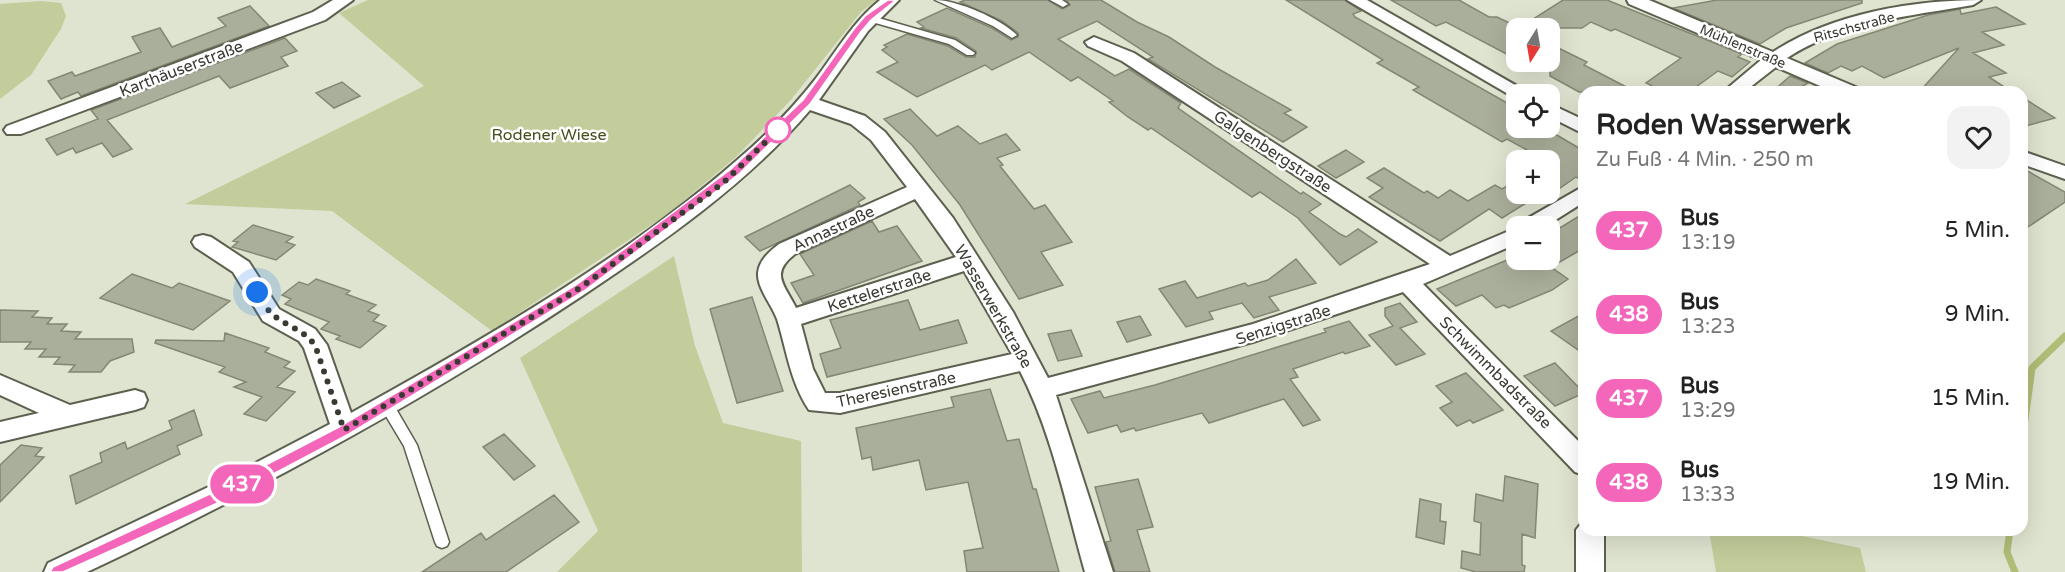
<!DOCTYPE html>
<html lang="de">
<head>
<meta charset="utf-8">
<style>
  :root { --surface:#fff; --page:#f2f2f2; --text:#222; --muted:#767676 }
  body { margin:0; font-family:"Varela Round",sans-serif; background:var(--page); color:var(--text); height:100vh; display:flex; flex-direction:column; font-size:22px; white-space:nowrap }
  * { box-sizing:border-box; margin:0 }
  p { font-size:20px; color:var(--muted) }
  .icon { flex:none; width:33px; height:33px; fill:none; stroke:currentColor; stroke-width:2; stroke-linecap:round; stroke-linejoin:round }
  .map { position:relative; flex:1; overflow:hidden }
  .sheet { position:absolute; left:1578px; top:86px; width:450px; height:450px; display:flex; flex-direction:column; background:var(--surface); border-radius:18px; box-shadow:0 6px 24px #0002 }
  .sheet>* { flex:none }
  .badge { padding:0 12px; border-radius:20px; font-size:21px; line-height:39px }
  .needle { width:39px; rotate:191deg }
  .controls { position:absolute; left:1506px; top:18px; display:grid; gap:12px }
  .controls a { display:grid; place-items:center; width:54px; height:54px; border-radius:12px; background:var(--surface); box-shadow:0 6px 24px #0002; font-size:30px }
  .you { position:absolute; width:30px; height:30px; margin:-15px; border:4px solid #fff; border-radius:50%; background:#1a73e8; box-shadow:0 0 0 9px #1a73e833 }
  .map>.badge { position:absolute; translate:-50% -50%; box-shadow:0 0 0 3px #fff }
  .round { display:grid; place-items:center; flex:none; width:63px; height:63px; border-radius:18px; background:var(--page) }
  .head { display:flex; align-items:center; justify-content:space-between; height:102px; padding:0 18px }
  h1 { font-size:28px; font-weight:700; line-height:45px }
  ul { padding:0; list-style:none }
  li { display:flex; align-items:center; gap:18px; height:84px; padding:0 18px }
  li div { flex:1 }
  li b { display:block; font-size:22px }
  li em { font-style:normal }
  li .badge { min-width:66px; font-weight:700; text-align:center }
  .map>svg:first-child { display:block }
</style>
</head>
<body>
<div class="map">
<svg width="2065" height="572" viewBox="0 0 2065 572">
  <rect width="100%" height="100%" fill="#dfe4d0"/>
  <path fill="#c2cd9b" d="M368,0H876L861,12L790,101L736,157L669,213L492,331L332,211L185,204L424,86L339,13Z
    M41,1L61,3L66,16L61,29L31,75L0,99V4Z
    M674,256L695,346L723,423L801,441L802,572H557L598,531L520,358Z
    M1709,530H1773L1860,548L1866,572H1716Z"/>
  <g fill="none" stroke-linecap="round" stroke-linejoin="round">
    <path stroke="#afbd77" stroke-width="7" d="M2022,442L2032,368L2065,336
      M2010,530L2007,552L2015,572"/>
  </g>
  <path fill="#aaaf9b" stroke="#838774" stroke-width="1.5" d="M965,0H1048L1062,9L1070,5L1066,0H1101L1137,22L1169,37L1215,67L1291,110L1284,113L1307,127L1283,142L1148,59L1153,57L1097,21L1058,39L1115,76L1129,69L1181,103L1178,108L1301,194L1303,192L1321,204L1309,212L1340,234L1346,237L1358,229L1377,242L1340,265L1298,218L1260,192L1252,197L1151,128L1148,130L1128,117L1109,102L1113,101L1078,77L1071,81L1029,52L992,70L985,65L917,97L877,72L898,62L882,50L887,47L884,45L907,34L948,46L966,57H975L976,51L956,38L921,28L924,27L917,22L947,8L992,28L1011,40L1018,37V33L1002,21L960,2Z
    M1286,0H1345L1361,11L1353,14L1355,17L1516,108V128H1545L1584,151V181L1576,177L1550,195V160H1545L1507,139L1502,142L1413,90L1419,87L1377,63L1383,60Z
    M1391,0H1459L1489,17H1497L1516,26V59L1446,22L1436,26Z
    M1563,0H1607L1742,54L1738,57L1750,62L1732,77L1718,71L1689,92H1664L1646,83L1681,58L1615,29L1611,31L1591,22L1582,28H1519Z
    M1717,0H1862V3L1786,28L1760,44L1673,8Z
    M250,6L269,26L81,96L78,92L61,99L48,81L72,72L75,76L141,52L132,37L160,28L172,47L226,26L218,18Z
    M1996,7L2025,24L1982,32L2004,45L1973,53L2006,73L1989,77L2012,92H1919L1959,48L1884,78L1862,66L1852,71L1841,66L1828,73L1805,63L1837,44L1928,15L1960,9L1961,14Z
    M285,38L297,51L281,57L288,66L230,88L219,76L107,120L132,149L113,157L102,143L76,153L73,148L57,155L46,139L98,119L91,110Z
    M1550,44L1587,62L1584,65L1636,92H1579L1550,76Z
    M1790,76L1808,83L1792,92H1772Z
    M342,82L360,96L334,108L316,93Z
    M2022,97L2055,118L2022,127Z
    M910,109L937,136L958,126L980,144L1006,134L1020,150L997,158L1003,165L1000,166L1034,209L1045,205L1072,242L1041,252L1063,285L1019,299L960,205L912,145L884,119Z
    M1346,150L1364,162L1336,178L1318,166Z
    M1384,168L1424,193L1427,191L1438,198L1450,190L1468,201L1495,185L1502,189L1507,186L1531,200L1502,218L1489,209L1440,241L1369,197L1383,188L1367,178Z
    M2022,168L2065,192V202L2022,231Z
    M850,185L865,198L858,202L860,205L760,251L745,237Z
    M1584,213V248L1551,267L1568,279L1552,290L1509,308L1504,305L1496,308L1482,295L1456,306L1437,289L1507,260H1541L1550,266V234Z
    M872,221L879,232L897,226L922,261L803,303L791,283L814,275L800,254Z
    M253,225L293,237L286,242L295,245L276,260L232,247L238,242L233,241Z
    M1296,259L1316,283L1269,297L1279,310L1254,318L1242,303L1209,312L1213,319L1186,327L1159,289L1185,281L1197,298L1245,283L1248,286L1268,280Z
    M132,274L172,288L179,283L230,301L193,330L100,298Z
    M316,279L350,291L346,294L376,305L368,311L379,315L373,321L386,326L360,348L336,339L340,336L321,329L329,322L285,304L291,299L282,295L299,282L308,285Z
    M752,297L783,391L737,403L710,309Z
    M908,300L920,330L958,320L967,343L827,377L820,354L841,348L830,320Z
    M1400,303L1417,322L1400,328L1425,354L1396,365L1369,335L1393,326L1385,316V308Z
    M0,310L38,311L32,317L52,318L47,324H67L61,331L81,332L75,339H132L134,352L110,361L101,372H69L75,365L54,364L60,357H39L46,349H25L31,342H0Z
    M1584,313V354L1551,331Z
    M1140,316L1151,335L1127,342L1117,322Z
    M1349,321L1370,346L1345,354L1343,352L1293,369L1298,377L1290,379L1320,420L1303,426L1284,399L1209,423L1202,413L1136,431L1134,428L1121,432L1117,425L1088,433L1071,399L1100,391L1104,398L1155,385L1326,332L1324,329Z
    M1071,330L1082,356L1058,361L1048,334Z
    M225,333L269,348L265,352L290,362L284,367L295,371L277,387L295,392L266,421L244,414L262,397L234,387L246,382L219,372L225,367L155,343L156,340L224,341Z
    M1555,363L1584,393L1555,406L1524,376Z
    M1466,373L1503,410L1473,423L1470,420L1457,426L1440,408L1452,402L1436,386Z
    M990,389L1007,441L1019,439L1033,489H1036L1059,572H967L964,551L983,548L968,482L926,490L919,460L873,470L871,457L862,459L856,428L954,407L951,397Z
    M194,410L202,435L177,446L180,454L76,504L70,476L102,462L100,453L125,442L127,449L172,429L169,421Z
    M504,434L535,466L514,480L483,447Z
    M21,445L42,448L35,456L44,457L0,502V465Z
    M1505,476L1538,484L1535,538L1522,534V565L1525,566L1524,572H1476L1461,568L1462,551L1480,555L1481,523L1474,521L1476,494L1503,501Z
    M1138,479L1153,527L1137,530L1150,572H1115L1106,542L1111,541L1095,487Z
    M554,495L579,522L506,572H422L481,533L486,540Z
    M1420,499L1441,504L1440,521L1446,522L1444,544L1416,537Z"/>
  <g fill="none" stroke-linecap="round" stroke-linejoin="round">
    <defs>
      <path id="service" d="M935,0C957,0 1001,19 1017,35L1012,38L993,26Z
        M1050,0H1062L1068,4L1063,7Z
        M868,15L955,40L975,53L973,55H967L949,44L865,20L863,18Z
        M387,401L392,402L417,445L449,542L447,546L442,548L437,546L435,542L404,446L380,406L382,402Z"/>
      <path id="minor" d="M333,0H353L325,20L21,134H7L4,130L7,126L313,12Z
        M880,0H899L868,31L819,100L865,116L885,132L953,218L1013,312L1048,378L1253,324L1430,264L1122,61L1088,46L1085,42L1094,37L1134,53L1450,256L1516,228V244L1423,284L1584,447V475L1575,472L1403,292L1253,342L1056,395L1113,572H1085C1066,505 1052,433 1020,371L840,413L809,410C790,381 787,351 777,319C772,305 757,288 758,273C759,260 770,251 779,244L907,187L871,140L851,124L810,110C747,184 663,242 582,296C436,393 283,477 125,554L87,572H44L48,563L219,482L330,424L304,348L299,341L263,321L233,272L195,247L192,242L195,237L203,235L211,237L249,262L279,309L315,329L327,345L351,413C490,336 633,254 752,147C776,125 798,102 817,77C837,50 854,21 880,0ZM915,199L956,257L796,308C785,285 769,274 795,254ZM964,271L1012,354L840,393H825L813,369L801,324Z
        M1347,0H1367L1531,94H1516L1515,98Z
        M1627,0H1649L1773,52C1831,14 1912,0 1981,0L1973,5C1910,16 1842,22 1787,58L1858,88L1860,92H1834L1776,67L1744,92H1723L1761,60L1629,4Z
        M1550,104L1584,120V134L1550,117Z
        M2022,151L2065,166V179L2022,164Z
        M1584,186V202L1546,226H1521L1523,221Z
        M0,375L70,405L135,390L144,393L147,400L144,407L135,410L0,442V422L39,413L0,395Z
        M1584,520V530H1604V572H1576V530Z"/>
    </defs>
    <use href="#service" stroke="#5c604f" stroke-width="3"/>
    <use href="#minor" stroke="#5c604f" stroke-width="4"/>
    <use href="#service" fill="#fff" fill-rule="evenodd"/>
    <use href="#minor" fill="#fff" fill-rule="evenodd"/>
  </g>
  <path fill="#f466ba" stroke="#fff" stroke-width="1.5" d="M888,0H896L871,20L860,33L810,104L739,174L584,291L349,434L222,501L63,572H50L53,567L212,493L339,427L576,285L731,169L803,100L854,29L865,16Z"/>
  <g fill="none" stroke-linecap="round" stroke-linejoin="round">
    <path stroke="#393b33" stroke-width="6" stroke-dasharray="0 10.8" d="M257,292C274,329 295,320 315,345L344,430L580,288L723,183L778,130"/>
  </g>
  <circle fill="#fff" stroke="#f466ba" stroke-width="3" cx="778" cy="130" r="12"/>
  <g text-anchor="middle" stroke-width="5" stroke-linejoin="round" paint-order="stroke">
    <g font-size="14" fill="#393b33" stroke="#fff">
      <text transform="translate(1854 27) rotate(-15)" y="5">Ritschstraße</text>
      <text transform="translate(1743 46) rotate(23)" y="5">Mühlenstraße</text>
    </g>
    <g font-size="16" fill="#393b33" stroke="#fff">
      <text transform="translate(181 68) rotate(-21)" y="6">Karthäuserstraße</text>
      <text transform="translate(1273 151) rotate(33)" y="6">Galgenbergstraße</text>
      <text transform="translate(833 228) rotate(-25)" y="6">Annastraße</text>
      <text transform="translate(879 290) rotate(-18)" y="6">Kettelerstraße</text>
      <text transform="translate(994 306) rotate(60)" y="6">Wasserwerkstraße</text>
      <text transform="translate(1283 324) rotate(-18)" y="6">Senzigstraße</text>
      <text transform="translate(1496 372) rotate(45)" y="6">Schwimmbadstraße</text>
      <text transform="translate(896 389) rotate(-12)" y="6">Theresienstraße</text>
    </g>
    <g font-size="16" fill="#454d1a" stroke="#fff">
      <text x="549" y="140">Rodener Wiese</text>
    </g>
  </g>
</svg>
<div class="controls">
<a><svg class="needle" viewBox="-14 -14 28 28"><path d="M0-13l5 13h-10z" fill="#e53935"/><path d="M0 13l5-13h-10z" fill="#767676"/></svg></a>
<a><svg class="icon" aria-label="locate" viewBox="0 0 24 24"><circle cx="12" cy="12" r="6"/><path d="M12 2v4M12 18v4M2 12h4M18 12h4"/></svg></a>
<a>+</a>
<a>−</a>
</div>
<div class="you" style="left:257px;top:292px"></div>
<b class="badge" style="left:242px;top:484px;background:#f466ba;color:#fff">437</b>
<section class="sheet">
<div class="head"><div><h1>Roden Wasserwerk</h1><p>Zu Fuß · 4 Min. · 250 m</p></div><a class="round"><svg class="icon" aria-label="heart" viewBox="0 0 24 24"><path d="M12 20l-8-8c-3-5 5-10 8-4 3-6 11-1 8 4z"/></svg></a></div>
<ul>
<li><span class="badge" style="background:#f466ba;color:#fff">437</span><div><b>Bus</b><p>13:19</p></div><em>5 Min.</em></li>
<li><span class="badge" style="background:#f466ba;color:#fff">438</span><div><b>Bus</b><p>13:23</p></div><em>9 Min.</em></li>
<li><span class="badge" style="background:#f466ba;color:#fff">437</span><div><b>Bus</b><p>13:29</p></div><em>15 Min.</em></li>
<li><span class="badge" style="background:#f466ba;color:#fff">438</span><div><b>Bus</b><p>13:33</p></div><em>19 Min.</em></li>
</ul>
</section>
</div>
</body>
</html>
